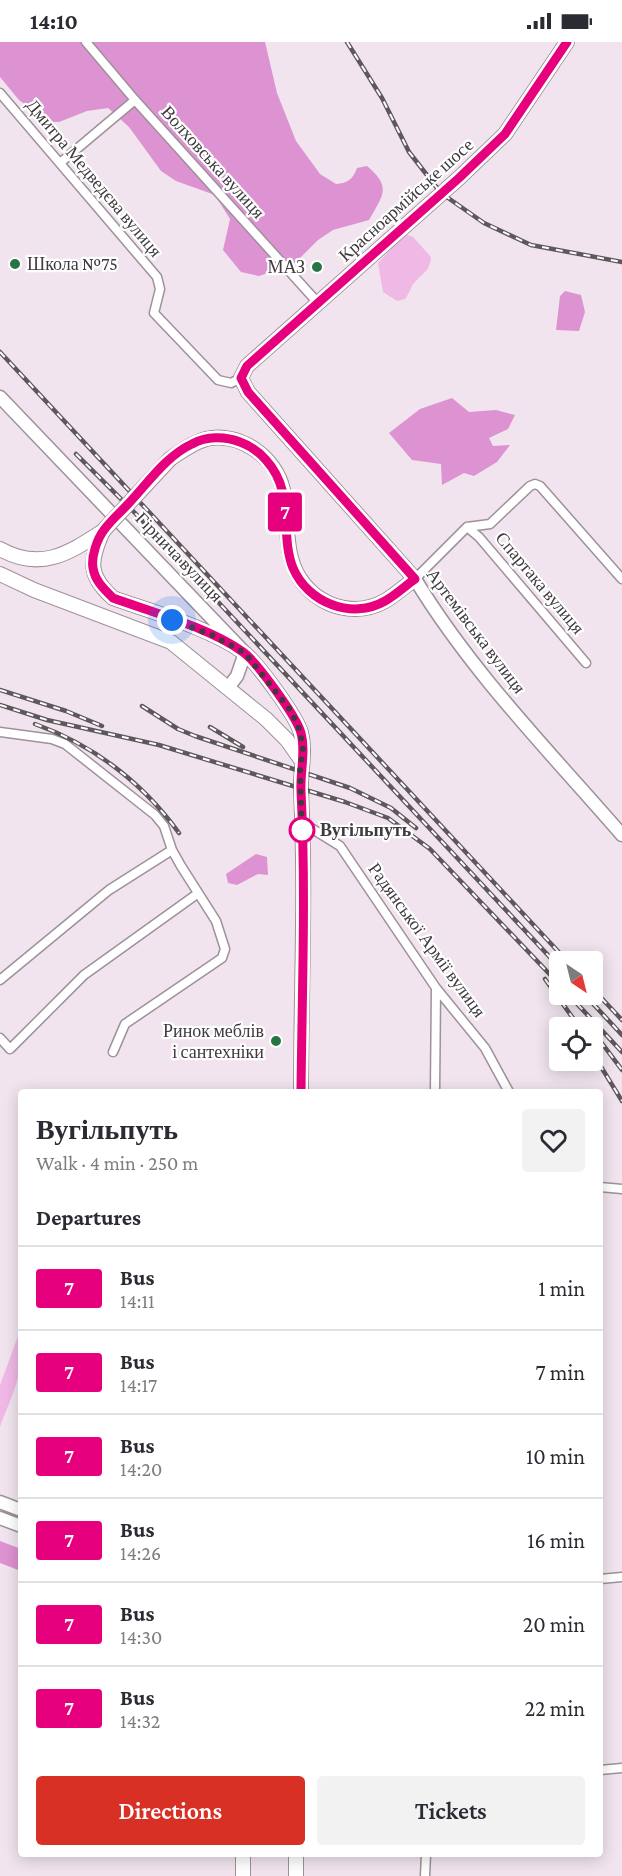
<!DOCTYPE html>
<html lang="en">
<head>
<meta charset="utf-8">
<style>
  :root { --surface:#fff; --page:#f2f2f3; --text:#2b2b33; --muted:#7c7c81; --line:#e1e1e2; --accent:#d93025 }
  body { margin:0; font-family:"Crimson Pro",serif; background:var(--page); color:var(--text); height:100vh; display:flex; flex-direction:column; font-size:22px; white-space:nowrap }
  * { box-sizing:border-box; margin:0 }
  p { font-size:20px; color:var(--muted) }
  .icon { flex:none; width:33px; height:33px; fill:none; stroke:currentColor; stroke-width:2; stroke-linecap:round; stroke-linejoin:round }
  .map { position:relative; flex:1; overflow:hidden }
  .details { position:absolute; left:18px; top:1047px; width:585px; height:768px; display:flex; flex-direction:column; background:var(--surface); border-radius:6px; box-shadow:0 3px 15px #0003 }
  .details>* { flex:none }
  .badge { padding:0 12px; border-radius:4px; font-size:21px; line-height:39px }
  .needle { width:39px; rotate:145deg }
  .controls { position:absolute; left:549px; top:909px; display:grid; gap:12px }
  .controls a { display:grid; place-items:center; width:54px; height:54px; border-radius:6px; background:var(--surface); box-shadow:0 3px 15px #0003; font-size:30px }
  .you { position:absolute; width:30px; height:30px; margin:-15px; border:4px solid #fff; border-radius:50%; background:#1a73e8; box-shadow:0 0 0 9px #1a73e833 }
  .map>.badge { position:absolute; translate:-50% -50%; box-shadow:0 0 0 3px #fff }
  h2 { padding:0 18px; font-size:22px; line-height:54px }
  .round { display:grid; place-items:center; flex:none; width:63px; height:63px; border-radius:6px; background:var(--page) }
  .overview { display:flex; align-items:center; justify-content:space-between; height:102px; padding:0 18px }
  h1 { font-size:28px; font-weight:600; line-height:45px }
  .primary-button { display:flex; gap:12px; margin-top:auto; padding:12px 18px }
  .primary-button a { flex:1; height:69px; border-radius:6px; background:var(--accent); color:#fff; font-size:24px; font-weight:600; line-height:69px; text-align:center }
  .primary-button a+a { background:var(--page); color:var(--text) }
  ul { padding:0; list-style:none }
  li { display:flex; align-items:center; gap:18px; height:84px; padding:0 18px; border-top:2px solid var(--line) }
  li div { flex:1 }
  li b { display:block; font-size:22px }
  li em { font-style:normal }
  li .badge { min-width:66px; font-weight:700; text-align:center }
  .status { display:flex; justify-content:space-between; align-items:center; height:42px; padding:0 30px; background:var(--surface); direction:ltr }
  .status svg { height:16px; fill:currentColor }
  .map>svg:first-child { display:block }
</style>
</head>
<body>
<div class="status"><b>14:10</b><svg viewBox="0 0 49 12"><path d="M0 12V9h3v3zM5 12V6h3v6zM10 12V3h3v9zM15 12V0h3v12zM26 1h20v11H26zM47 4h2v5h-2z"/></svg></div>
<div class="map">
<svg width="622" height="1834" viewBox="0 0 622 1834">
  <rect width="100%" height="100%" fill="#f1e4ee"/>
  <path fill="#f0b8e5" d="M405,192L413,195L431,215C430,231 420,232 412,244C410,248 408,253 405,257L397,259L383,250L378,221Z
    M21,1286V1297H18C30,1320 8,1362 0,1385V1343Z"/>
  <path fill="#dd92d1" d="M0,0H265L277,51L296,99L320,132L336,142C348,141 353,137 357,126L367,124C392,145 383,153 369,178L333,188L318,198L294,222L259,234L241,230L223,208L230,177L215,153L176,139L161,129L129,85L108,66L87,69L59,80H50L19,58L0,35Z
    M565,249L581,253L585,270L579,289L556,288L560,254Z
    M452,356L469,370L496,368L515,373L508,387L489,396L493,404L510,403L497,420L474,434L464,431L442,443L441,422L412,418L389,391L420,367Z
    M256,812L267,815L268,833L258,832L237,843L228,841L226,832Z
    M0,1499L21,1507V1529L0,1521Z"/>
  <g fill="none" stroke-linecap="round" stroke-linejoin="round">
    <defs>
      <path id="minor" d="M86,0L135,58L318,261
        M0,51L157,235L160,247L154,271L218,338L231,341L241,336
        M60,121L135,58
        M467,485L479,495L586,621
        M415,537L467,485L490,482L530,444L535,442L540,444L622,537
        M0,690L52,697L65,702L155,773L164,784L172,808L181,824L216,879L225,907L222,916L125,982L113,1010
        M303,781L340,804L436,946L485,1006L509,1050
        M0,938L109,848L172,808
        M0,996L10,1007L84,933L197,852
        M435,1050L436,946
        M600,1145L622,1147
        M600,1537L622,1535
        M600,1728L622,1726
        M425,1834L426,1812"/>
      <path id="secondary" d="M0,355L245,611L237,634L228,646
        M415,537C472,631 551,711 622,793
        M0,1460L21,1468
        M0,1476L21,1484"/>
      <path id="primary" d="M170,417C182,409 192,401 206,397C239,389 276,415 283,448C288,470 285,494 291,516C301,557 347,580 385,559C395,553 405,544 415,537L248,350L241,336L247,324L459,136L505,92L567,0
        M103,489C90,518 87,533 113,556C152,570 210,586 243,610C256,619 297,675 301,691C306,709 300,730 301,749C306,849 301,950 301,1050
        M0,507C41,530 69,511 103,489
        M0,532L34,548L171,600L266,677L287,698L301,718
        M243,1834V1812
        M296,1834V1812"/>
    </defs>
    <use href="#minor" stroke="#9d919a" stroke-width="11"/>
    <use href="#secondary" stroke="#9d919a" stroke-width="15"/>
    <use href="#primary" stroke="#9d919a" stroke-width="16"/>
    <use href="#minor" stroke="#fff" stroke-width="8"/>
    <use href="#secondary" stroke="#fff" stroke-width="12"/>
    <use href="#primary" stroke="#fff" stroke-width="14"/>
    <defs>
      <path id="rail" d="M347,0L382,56L409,110L441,151L484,181L531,203L622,220
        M0,310L568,920
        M76,412L135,471L560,926
        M0,648L66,669L102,684
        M0,663L47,678L159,703L345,760L388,776L430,807L560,943
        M142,664L178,687L195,694L350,746L391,766L416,786
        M35,682C93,703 142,740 179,791
        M210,685L243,705
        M545,937L580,986
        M592,946L622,978
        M568,952L622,1010
        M584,952L622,993
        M592,988L622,1028
        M592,1010L622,1059"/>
    </defs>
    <use href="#rail" stroke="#5e585d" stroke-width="4.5"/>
    <use href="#rail" stroke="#fff" stroke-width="2" stroke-dasharray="7" stroke-linecap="butt"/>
    <defs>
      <path id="primary-bridge" d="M103,489L170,417"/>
    </defs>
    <use href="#primary-bridge" stroke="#9d919a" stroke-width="16" stroke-linecap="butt"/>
    <use href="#primary-bridge" stroke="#fff" stroke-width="14"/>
  </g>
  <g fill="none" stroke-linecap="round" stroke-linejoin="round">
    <defs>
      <path id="line" d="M301,1050C302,950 306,849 301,749C300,730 306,709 301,691C297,675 256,619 243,610C210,586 152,570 113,556C104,547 95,539 93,526C91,515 97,497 104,488C111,478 121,470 129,461C148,441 166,414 192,402C206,394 225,394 240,400C251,404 259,410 266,418C296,451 279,491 293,526C308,561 352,578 385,559C396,553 405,544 415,537L248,350L241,336L247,324L459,136L505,92L567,0"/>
    </defs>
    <use href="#line" stroke="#fff" stroke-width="14"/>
    <use href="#line" stroke="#e6007e" stroke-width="9"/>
    <path stroke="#3f3a3e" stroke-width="6" stroke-dasharray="0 10.8" d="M172,578L212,593L245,611L291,669L300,689L303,706L300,729L302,790V788"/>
  </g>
  <g fill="#277545" stroke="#fff" stroke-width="2">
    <circle cx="15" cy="222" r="6"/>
    <circle cx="317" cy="225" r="6"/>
    <circle cx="276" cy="999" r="6"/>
  </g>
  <circle fill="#fff" stroke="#e6007e" stroke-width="3" cx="302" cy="788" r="12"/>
  <g text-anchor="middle" stroke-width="4.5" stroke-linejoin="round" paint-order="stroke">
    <g font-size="18" fill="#3f3a3e" stroke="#fff">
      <text transform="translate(213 120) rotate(48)" y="6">Волховська вулиця</text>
      <text transform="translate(94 136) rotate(50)" y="6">Дмитра Медведєва вулиця</text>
      <text transform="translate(406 158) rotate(-42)" y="6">Красноармійське шосе</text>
      <text transform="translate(179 515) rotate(46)" y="6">Гірнича вулиця</text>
      <text transform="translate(540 541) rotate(50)" y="6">Спартака вулиця</text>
      <text transform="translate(476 589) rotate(53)" y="6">Артемівська вулиця</text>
      <text transform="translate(427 898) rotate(54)" y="6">Радянської Армії вулиця</text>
    </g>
    <g font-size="18" fill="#3f3a3e" stroke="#fff" text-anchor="end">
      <text x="27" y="228" text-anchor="start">Школа №75</text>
      <text x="305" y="231">МАЗ</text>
      <text x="264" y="995">Ринок меблів<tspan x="264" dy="21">і сантехніки</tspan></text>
    </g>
    <g font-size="18" font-weight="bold" fill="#3f3a3e" stroke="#fff" text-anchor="start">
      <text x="320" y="794">Вугільпуть</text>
    </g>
  </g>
</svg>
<div class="controls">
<a><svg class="needle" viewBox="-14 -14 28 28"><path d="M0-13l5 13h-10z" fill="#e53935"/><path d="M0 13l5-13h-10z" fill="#7c7c81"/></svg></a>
<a><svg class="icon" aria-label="locate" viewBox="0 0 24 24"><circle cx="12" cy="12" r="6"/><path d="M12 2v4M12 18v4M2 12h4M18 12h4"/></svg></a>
</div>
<div class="you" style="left:172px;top:578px"></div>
<b class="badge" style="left:285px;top:470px;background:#e6007e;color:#fff">7</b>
<section class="details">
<div class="overview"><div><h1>Вугільпуть</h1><p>Walk · 4 min · 250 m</p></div><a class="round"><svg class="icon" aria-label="heart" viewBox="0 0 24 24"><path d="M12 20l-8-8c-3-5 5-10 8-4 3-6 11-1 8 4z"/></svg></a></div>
<h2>Departures</h2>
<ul>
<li><span class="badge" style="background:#e6007e;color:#fff">7</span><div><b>Bus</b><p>14:11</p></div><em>1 min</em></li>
<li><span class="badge" style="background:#e6007e;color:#fff">7</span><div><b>Bus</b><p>14:17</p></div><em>7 min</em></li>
<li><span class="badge" style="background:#e6007e;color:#fff">7</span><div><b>Bus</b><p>14:20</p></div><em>10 min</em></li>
<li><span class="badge" style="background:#e6007e;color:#fff">7</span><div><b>Bus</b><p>14:26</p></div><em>16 min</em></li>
<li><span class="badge" style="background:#e6007e;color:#fff">7</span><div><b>Bus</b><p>14:30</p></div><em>20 min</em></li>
<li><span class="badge" style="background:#e6007e;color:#fff">7</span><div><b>Bus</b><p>14:32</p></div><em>22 min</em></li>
</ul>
<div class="primary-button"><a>Directions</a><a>Tickets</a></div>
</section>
</div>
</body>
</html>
